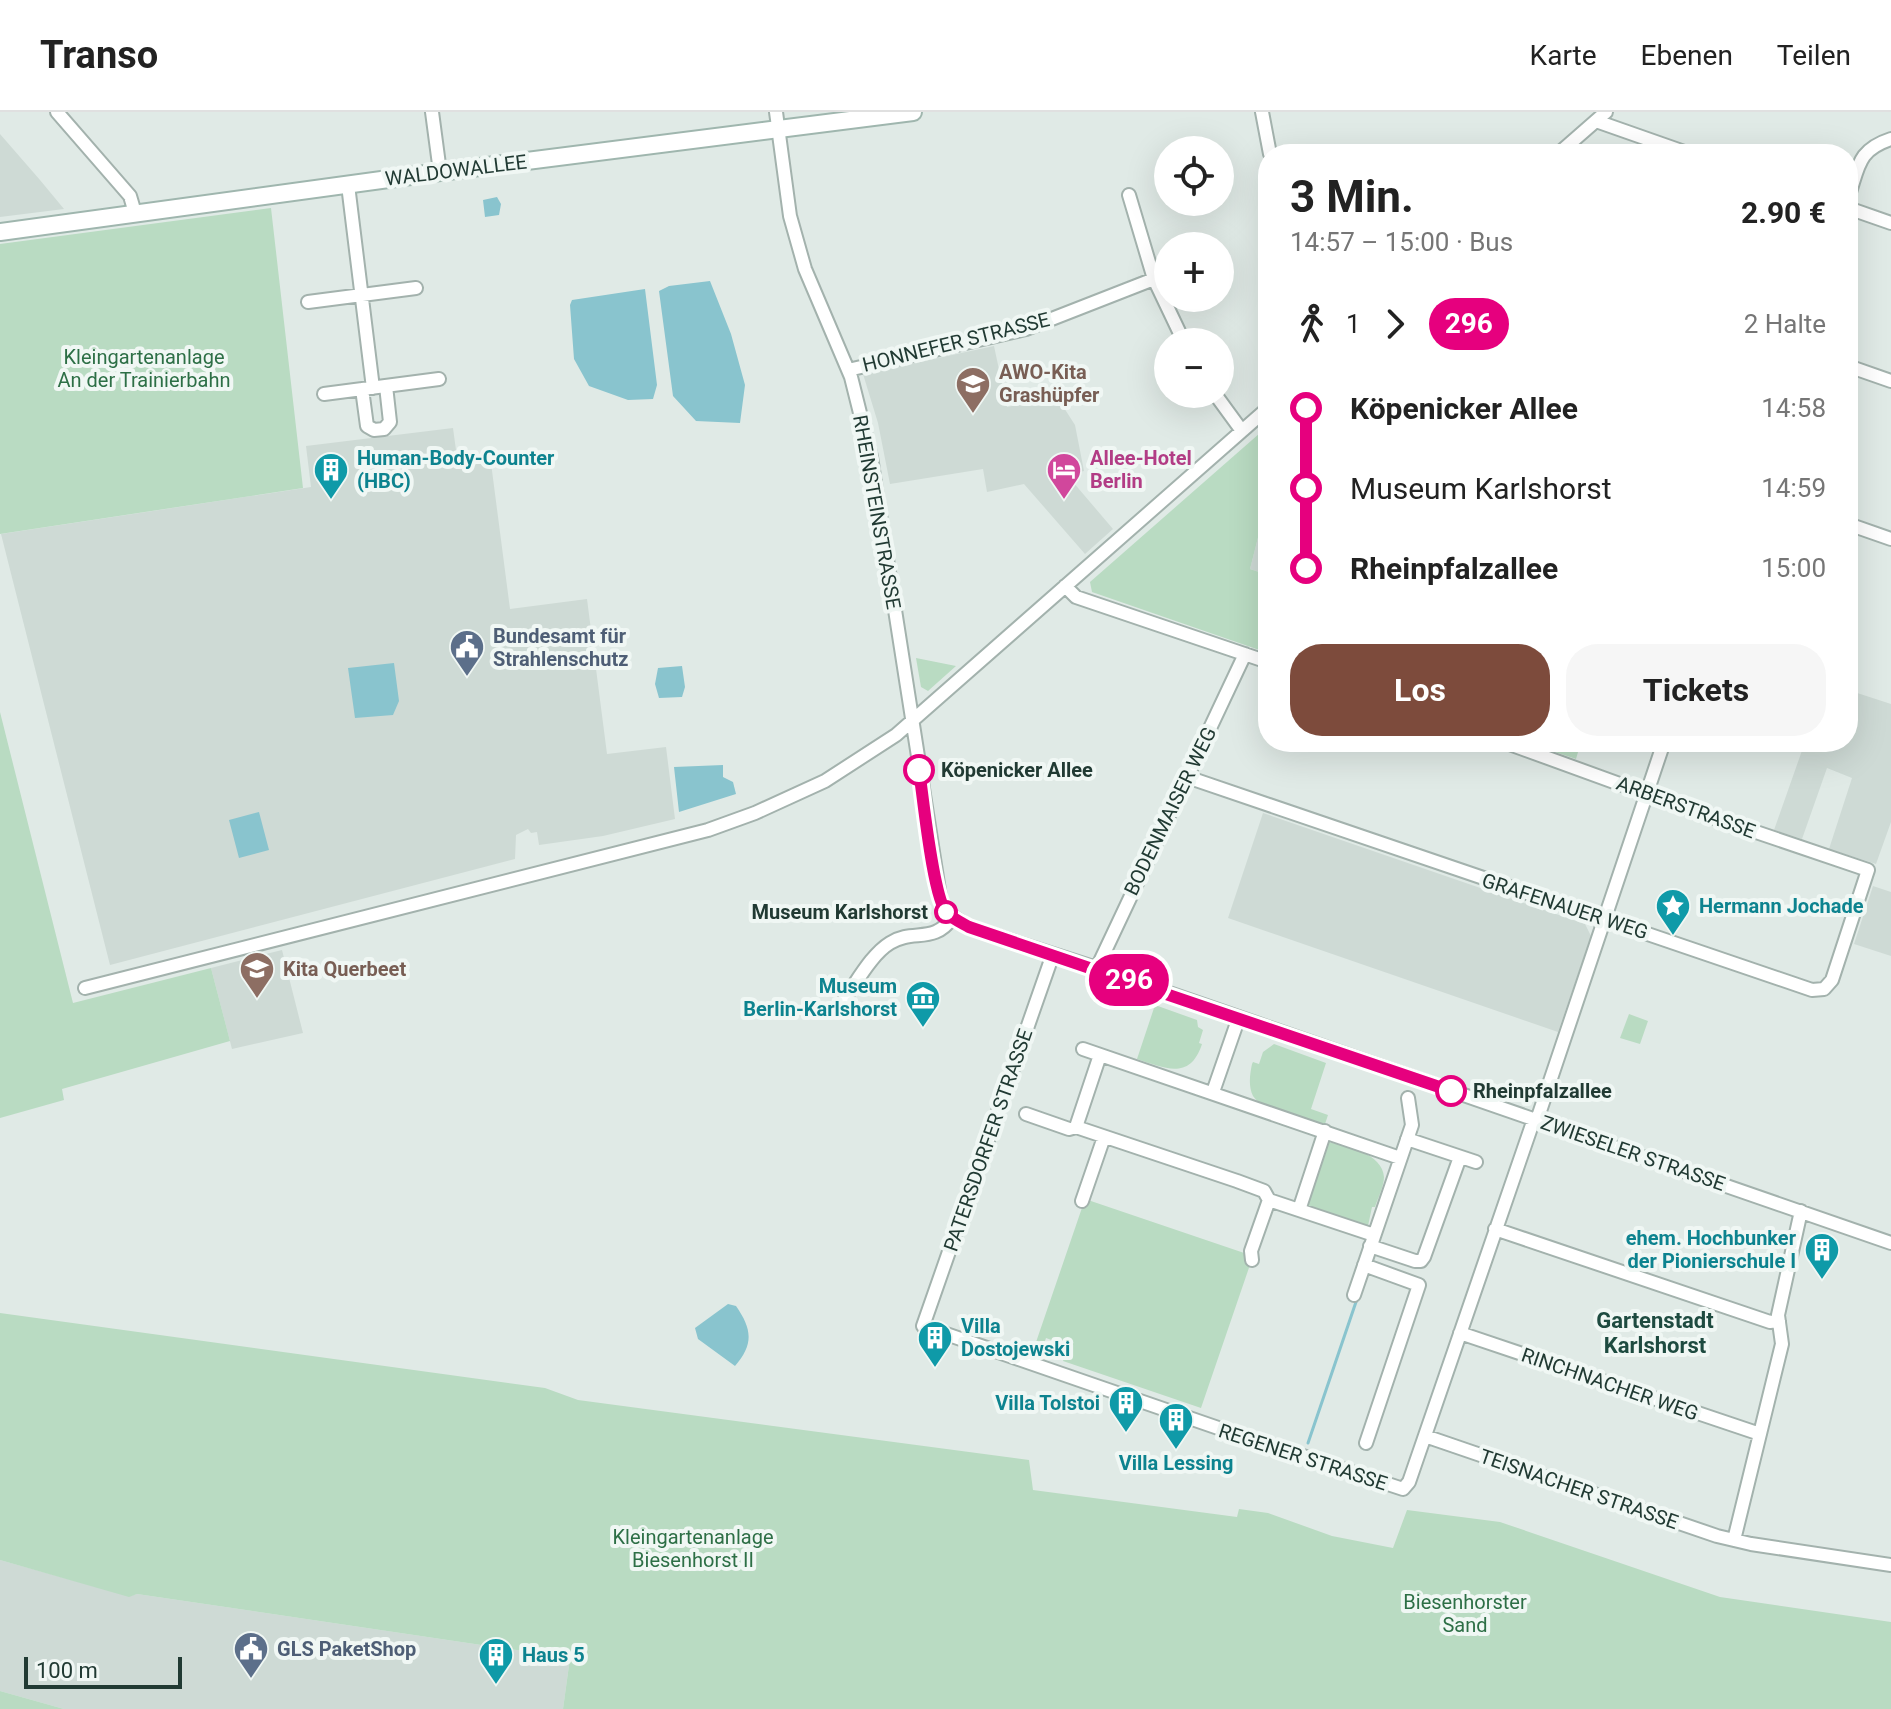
<!DOCTYPE html>
<html lang="de">
<head>
<meta charset="utf-8">
<style>
  :root { --surface:#fff; --page:#f6f6f6; --text:#222; --muted:#767676; --line:#e0e0e0; --accent:#7d4b3c }
  body { margin:0; font-family:Roboto,sans-serif; background:var(--page); color:var(--text); height:100vh; display:flex; flex-direction:column; font-size:30px; white-space:nowrap }
  * { box-sizing:border-box; margin:0 }
  p { font-size:26px; color:var(--muted) }
  .icon { flex:none; width:44px; height:44px; fill:none; stroke:currentColor; stroke-width:2; stroke-linecap:round; stroke-linejoin:round }
  .map { position:relative; flex:1; overflow:hidden }
  .details { position:absolute; left:1258px; top:32px; width:600px; height:608px; display:flex; flex-direction:column; background:var(--surface); border-radius:32px; box-shadow:0 8px 32px #0002 }
  .details>* { flex:none }
  .badge { padding:0 16px; border-radius:26px; font-size:28px; line-height:52px }
  .buttons { position:absolute; left:1154px; top:24px; display:grid; gap:16px }
  .buttons a { display:grid; place-items:center; width:80px; height:80px; border-radius:50%; background:var(--surface); box-shadow:0 8px 32px #0002; font-size:40px }
  .scale { position:absolute; left:24px; bottom:20px; width:158px; box-sizing:border-box; padding-left:8px; border:4px solid #213a33; border-top:0; font-size:22px; line-height:28px; white-space:nowrap; color:#213a33; -webkit-text-stroke:6px #f0f7f4; paint-order:stroke }
  .map>.badge { position:absolute; translate:-50% -50%; box-shadow:0 0 0 4px #fff }
  .legs { display:flex; align-items:center; gap:12px; height:88px; padding:0 32px; font-size:26px }
  .legs p { margin-inline-start:auto }
  .headline { display:flex; align-items:center; justify-content:space-between; height:136px; padding:0 32px }
  h1 { font-size:44px; font-weight:700; line-height:60px }
  .cta { display:flex; gap:16px; margin-top:auto; padding:16px 32px }
  .cta a { flex:1; height:92px; border-radius:32px; background:var(--accent); color:#fff; font-size:32px; font-weight:700; line-height:92px; text-align:center }
  .cta a+a { background:var(--page); color:var(--text) }
  ul { padding:0 32px; list-style:none }
  li { display:flex; align-items:center; gap:28px; height:80px; font-size:30px }
  li i { display:grid; place-items:center; width:12px; height:100%; margin:0 10px; background:currentColor }
  li i::after { content:''; width:20px; height:20px; margin:-10px; border:6px solid; border-radius:50%; background:var(--surface) }
  li p { margin-inline-start:auto }
  li:first-child i { background:linear-gradient(#0000 50%,currentColor 0) }
  li:last-child i { background:linear-gradient(currentColor 50%,#0000 0) }
  header { display:flex; align-items:center; gap:48px; box-sizing:border-box; height:112px; padding:0 40px; background:var(--surface); border-bottom:2px solid var(--line) }
  header strong { font-size:38px }
  nav { display:flex; gap:44px; margin-inline-start:auto; font-size:28px }
  .map>svg:first-child { display:block }
</style>
</head>
<body>
<header>
<strong>Transo</strong>
<nav><a>Karte</a><a>Ebenen</a><a>Teilen</a></nav>
</header>
<div class="map">
<svg width="1891" height="1597" viewBox="0 0 1891 1597">
  <rect width="100%" height="100%" fill="#e0eae6"/>
  <path fill="#cedad5" d="M0,22L40,68L64,97L0,105Z
    M994,234L1007,295L1057,285L1075,313L1084,359L1067,363L1113,417L1085,442L1024,372L987,380L983,357L890,372L878,311L863,262Z
    M453,316L458,353L491,351L510,497L587,487L607,642L666,635L675,707L603,724L539,733L537,720L531,721L528,717L516,723L515,747L110,853L1,422L311,375L306,334Z
    M1268,386V463L1250,457Z
    M1848,578L1891,592V710L1876,752L1829,737L1852,666L1827,656L1802,727L1774,718L1805,630H1848Z
    M1263,701L1585,812L1591,824L1558,920L1228,806Z
    M1873,774L1891,780V844L1854,832Z
    M282,838L303,921L232,937L211,856Z
    M0,1448L129,1484L137,1482L570,1546L563,1597H64L0,1579Z"/>
  <path fill="#b9dbc2" d="M271,96L303,376L0,422V132Z
    M1268,314V386L1250,457L1268,463V541L1092,480L1090,470Z
    M916,546L956,554L928,579L921,575Z
    M0,600L73,891L211,856L230,929L62,977L64,988L0,1006Z
    M1525,630H1581L1576,647Z
    M1155,893L1197,908L1198,915L1203,918L1199,931L1202,932C1190,969 1165,956 1137,947Z
    M1629,902L1648,909L1640,932L1620,926Z
    M1274,932L1326,951L1311,997L1328,1003L1324,1015C1307,1009 1263,999 1253,984C1248,974 1250,962 1252,952L1253,950L1259,952L1263,940Z
    M1328,1030C1346,1033 1383,1042 1384,1065C1384,1074 1378,1086 1375,1095H1372L1368,1114L1307,1095L1306,1092Z
    M1085,1087L1253,1144L1201,1296L1063,1249L1068,1234L1046,1226L1041,1241L1033,1239Z
    M0,1201L545,1276L578,1288L1029,1348L1033,1378L1237,1405L1239,1397L1268,1401L1332,1424L1393,1436L1407,1398L1500,1410L1720,1485L1891,1510V1597H563L570,1546L137,1482L129,1485L0,1448Z
    M0,1579L64,1597H0Z"/>
  <path fill="#89c4ce" d="M497,85L501,92L499,103L485,105L483,88Z
    M710,169L731,222L745,273L740,311L696,309L673,284L659,179L669,174Z
    M645,177L657,273L653,287L628,288L589,274L574,247L570,193L572,188Z
    M394,551L399,589L393,603L355,606L348,556Z
    M682,554L685,575L682,585L659,586L655,572L658,556Z
    M723,653V665L733,670L736,682L679,700L674,655Z
    M259,700L269,738L239,746L229,708Z
    M728,1192L736,1194C752,1217 754,1232 735,1254L698,1227L695,1216Z"/>
  <g fill="none" stroke-linecap="round" stroke-linejoin="round">
    <path stroke="#89c4ce" stroke-width="3" d="M1308,1331L1357,1187"/>
    <defs>
      <path id="street" d="M57,0L130,84L135,101
        M432,0L440,60
        M776,0L790,104L805,157L851,265L871,345L941,791L946,800L969,815L1097,856L1891,1131
        M1262,0L1270,42
        M1596,9L1690,42
        M1558,42L1606,0
        M348,73L373,276
        M1129,83L1154,167L1184,230
        M1848,86C1859,55 1857,38 1891,27
        M1848,96L1891,111
        M308,190L416,176
        M1848,254L1891,269
        M848,258L1026,217L1154,167
        M362,277L367,314L374,318L384,317L390,310L386,274
        M324,282L439,267
        M1215,282L1242,319
        M1848,412L1891,427
        M1065,474L1076,485L1268,550
        M1187,665L1812,878L1824,877L1832,868L1868,758L1691,698L1504,630
        M1053,842L923,1214L1224,1318L1403,1377L1409,1370L1534,1007
        M1097,856L1245,542
        M85,876L708,718L755,701L825,669L896,623L1268,296
        M845,886C858,868 872,842 890,831C914,816 933,833 953,805
        M1083,937L1400,1046
        M1213,980L1239,905
        M1026,1002L1069,1017L1076,1015L1237,1069L1264,1079L1269,1088L1374,1123
        M1537,1008L1664,630
        M1076,1015L1100,943
        M1407,1027L1476,1050
        M1082,1089L1104,1025
        M1299,1098L1325,1019
        M1495,1117L1770,1210L1779,1209
        M1370,1134L1415,1149H1421L1424,1145L1460,1045
        M1252,1148L1251,1139L1269,1088
        M1364,1153L1419,1173L1366,1331
        M1354,1183L1412,1013L1408,986
        M1460,1221L1760,1322
        M1425,1324L1717,1424L1751,1432L1891,1453
        M1734,1428L1782,1232L1778,1203L1801,1099"/>
      <path id="secondary" d="M0,120L440,60L913,0"/>
    </defs>
    <use href="#street" stroke="#a3b2ad" stroke-width="16"/>
    <use href="#secondary" stroke="#9fb6ae" stroke-width="20"/>
    <use href="#street" stroke="#fff" stroke-width="12"/>
    <use href="#secondary" stroke="#fff" stroke-width="16"/>
  </g>
  <g fill="none" stroke-linecap="round" stroke-linejoin="round">
    <defs>
      <path id="line-1" d="M919,658C923,684 933,787 947,801C953,807 962,811 969,815L1451,979"/>
    </defs>
    <use href="#line-1" stroke="#fff" stroke-width="18"/>
    <use href="#line-1" stroke="#e6007e" stroke-width="12"/>
  </g>
  <defs>
    <symbol id="school-pin" viewBox="-11 -11 22 30"><path d="M0 17L-7.5 6A9.5 9.5 0 1 1 7.5 6Z" fill="#8d6e63" stroke="#f0f7f4"/><path d="M0-5L7-2L0 1L-7-2ZM-4 1L0 2.5L4 1V4Q0 6-4 4Z" fill="#fff"/></symbol>
    <symbol id="building-pin" viewBox="-11 -11 22 30"><path d="M0 17L-7.5 6A9.5 9.5 0 1 1 7.5 6Z" fill="#0f9aa8" stroke="#f0f7f4"/><path d="M-4-6H4V6H1V3H-1V6H-4ZM-2.5-4.3h1.7v1.8h-1.7ZM.8-4.3h1.7v1.8H.8ZM-2.5-1h1.7V.8h-1.7ZM.8-1h1.7V.8H.8Z" fill="#fff"/></symbol>
    <symbol id="hotel-pin" viewBox="-11 -11 22 30"><path d="M0 17L-7.5 6A9.5 9.5 0 1 1 7.5 6Z" fill="#d1479c" stroke="#f0f7f4"/><path d="M-6-4.5h1.5V1H6V5H4.5V3h-9V5H-6ZM-4 0a1.8 1.8 0 1 1 3.6 0ZM.5 0V-2.5h3Q6-2.5 6 0Z" fill="#fff"/></symbol>
    <symbol id="civic-pin" viewBox="-11 -11 22 30"><path d="M0 17L-7.5 6A9.5 9.5 0 1 1 7.5 6Z" fill="#5c6f8a" stroke="#f0f7f4"/><path d="M-.6-6.5H3V-4.5H.6V-3L4-1V1h2V6H-6V1h2V-1L-.6-3ZM-1.2 2.5V6h2.4V2.5Z" fill="#fff"/></symbol>
    <symbol id="sight-pin" viewBox="-11 -11 22 30"><path d="M0 17L-7.5 6A9.5 9.5 0 1 1 7.5 6Z" fill="#0f9aa8" stroke="#f0f7f4"/><path d="M0-6L1.8-2.2L6-1.7L2.9 1.2L3.7 5.4L0 3.3L-3.7 5.4L-2.9 1.2L-6-1.7L-1.8-2.2Z" fill="#fff"/></symbol>
    <symbol id="museum-pin" viewBox="-11 -11 22 30"><path d="M0 17L-7.5 6A9.5 9.5 0 1 1 7.5 6Z" fill="#0f9aa8" stroke="#f0f7f4"/><path d="M0-6L6-3V-2H-6V-3ZM-5-1h2V3h-2ZM-1-1h2V3h-2ZM3-1h2V3H3ZM-6 4H6V6H-6Z" fill="#fff"/></symbol>
  </defs>
  <g fill-rule="evenodd">
    <use href="#school-pin" x="953" y="252" width="40" height="54"/>
    <use href="#building-pin" x="311" y="338" width="40" height="54"/>
    <use href="#hotel-pin" x="1044" y="338" width="40" height="54"/>
    <use href="#civic-pin" x="447" y="515" width="40" height="54"/>
    <use href="#sight-pin" x="1653" y="774" width="40" height="54"/>
    <use href="#school-pin" x="237" y="837" width="40" height="54"/>
    <use href="#museum-pin" x="903" y="866" width="40" height="54"/>
    <use href="#building-pin" x="1802" y="1118" width="40" height="54"/>
    <use href="#building-pin" x="915" y="1206" width="40" height="54"/>
    <use href="#building-pin" x="1106" y="1271" width="40" height="54"/>
    <use href="#building-pin" x="1156" y="1288" width="40" height="54"/>
    <use href="#civic-pin" x="231" y="1517" width="40" height="54"/>
    <use href="#building-pin" x="476" y="1523" width="40" height="54"/>
  </g>
  <g fill="#fff" stroke="#e6007e" stroke-width="4">
    <circle cx="919" cy="658" r="14"/>
    <circle cx="946" cy="800" r="10"/>
    <circle cx="1451" cy="979" r="14"/>
  </g>
  <g text-anchor="middle" stroke-width="8" stroke-linejoin="round" paint-order="stroke">
    <g font-size="20" fill="#213a33" stroke="#f0f7f4">
      <text transform="translate(456 58) rotate(-7)" y="7">WALDOWALLEE</text>
      <text transform="translate(956 230) rotate(-14)" y="7">HONNEFER STRASSE</text>
      <text transform="translate(877 400) rotate(80)" y="7">RHEINSTEINSTRASSE</text>
      <text transform="translate(1686 695) rotate(20)" y="7">ARBERSTRASSE</text>
      <text transform="translate(1170 699) rotate(-64)" y="7">BODENMAISER WEG</text>
      <text transform="translate(1565 794) rotate(18)" y="7">GRAFENAUER WEG</text>
      <text transform="translate(988 1028) rotate(-71)" y="7">PATERSDORFER STRASSE</text>
      <text transform="translate(1633 1041) rotate(19)" y="7">ZWIESELER STRASSE</text>
      <text transform="translate(1610 1272) rotate(19)" y="7">RINCHNACHER WEG</text>
      <text transform="translate(1303 1345) rotate(18)" y="7">REGENER STRASSE</text>
      <text transform="translate(1579 1377) rotate(19)" y="7">TEISNACHER STRASSE</text>
    </g>
    <g font-size="20" fill="#2d6f46" stroke="#f0f7f4">
      <text x="144" y="252">Kleingartenanlage<tspan x="144" dy="23">An der Trainierbahn</tspan></text>
      <text x="693" y="1432">Kleingartenanlage<tspan x="693" dy="23">Biesenhorst II</tspan></text>
      <text x="1465" y="1497">Biesenhorster<tspan x="1465" dy="23">Sand</tspan></text>
    </g>
    <g font-size="20" font-weight="bold" fill="#785e54" stroke="#f0f7f4" text-anchor="start">
      <text x="999" y="267">AWO-Kita<tspan x="999" dy="23">Grashüpfer</tspan></text>
      <text x="283" y="864">Kita Querbeet</text>
    </g>
    <g font-size="20" font-weight="bold" fill="#0d838f" stroke="#f0f7f4" text-anchor="start">
      <text x="357" y="353">Human-Body-Counter<tspan x="357" dy="23">(HBC)</tspan></text>
      <text x="1699" y="801">Hermann Jochade</text>
      <text x="897" y="881" text-anchor="end">Museum<tspan x="897" dy="23">Berlin-Karlshorst</tspan></text>
      <text x="1796" y="1133" text-anchor="end">ehem. Hochbunker<tspan x="1796" dy="23">der Pionierschule I</tspan></text>
      <text x="961" y="1221">Villa<tspan x="961" dy="23">Dostojewski</tspan></text>
      <text x="1100" y="1298" text-anchor="end">Villa Tolstoi</text>
      <text x="1176" y="1358" text-anchor="middle">Villa Lessing</text>
      <text x="522" y="1550">Haus 5</text>
    </g>
    <g font-size="20" font-weight="bold" fill="#b23c85" stroke="#f0f7f4" text-anchor="start">
      <text x="1090" y="353">Allee-Hotel<tspan x="1090" dy="23">Berlin</tspan></text>
    </g>
    <g font-size="20" font-weight="bold" fill="#4e5e75" stroke="#f0f7f4" text-anchor="start">
      <text x="493" y="531">Bundesamt für<tspan x="493" dy="23">Strahlenschutz</tspan></text>
      <text x="277" y="1544">GLS PaketShop</text>
    </g>
    <g font-size="20" font-weight="bold" fill="#213a33" stroke="#f0f7f4" text-anchor="start">
      <text x="941" y="665">Köpenicker Allee</text>
      <text x="928" y="807" text-anchor="end">Museum Karlshorst</text>
      <text x="1473" y="986">Rheinpfalzallee</text>
    </g>
    <g font-size="22" font-weight="bold" fill="#1e4b40" stroke="#f0f7f4">
      <text x="1655" y="1216">Gartenstadt<tspan x="1655" dy="25">Karlshorst</tspan></text>
    </g>
  </g>
</svg>
<div class="buttons">
<a><svg class="icon" aria-label="locate" viewBox="0 0 24 24"><circle cx="12" cy="12" r="6"/><path d="M12 2v4M12 18v4M2 12h4M18 12h4"/></svg></a>
<a>+</a>
<a>−</a>
</div>
<div class="scale">100 m</div>
<b class="badge" style="left:1129px;top:868px;background:#e6007e;color:#fff">296</b>
<section class="details">
<div class="headline"><div><h1>3 Min.</h1><p>14:57 – 15:00 · Bus</p></div><b>2.90 €</b></div>
<div class="legs"><svg class="icon" aria-label="walk" viewBox="0 0 24 24"><circle cx="13" cy="4" r="2"/><path d="M13 8l-2 6 4 7M11 14l-3 7M7 12l3-4h3l4 4"/></svg>1<svg class="icon" aria-label="forward" viewBox="0 0 24 24"><path d="M9 5l7 7-7 7"/></svg><b class="badge" style="background:#e6007e;color:#fff">296</b><p>2 Halte</p></div>
<ul>
<li><i style="color:#e6007e"></i><b>Köpenicker Allee</b><p>14:58</p></li>
<li><i style="color:#e6007e"></i><span>Museum Karlshorst</span><p>14:59</p></li>
<li><i style="color:#e6007e"></i><b>Rheinpfalzallee</b><p>15:00</p></li>
</ul>
<div class="cta"><a>Los</a><a>Tickets</a></div>
</section>
</div>
</body>
</html>
